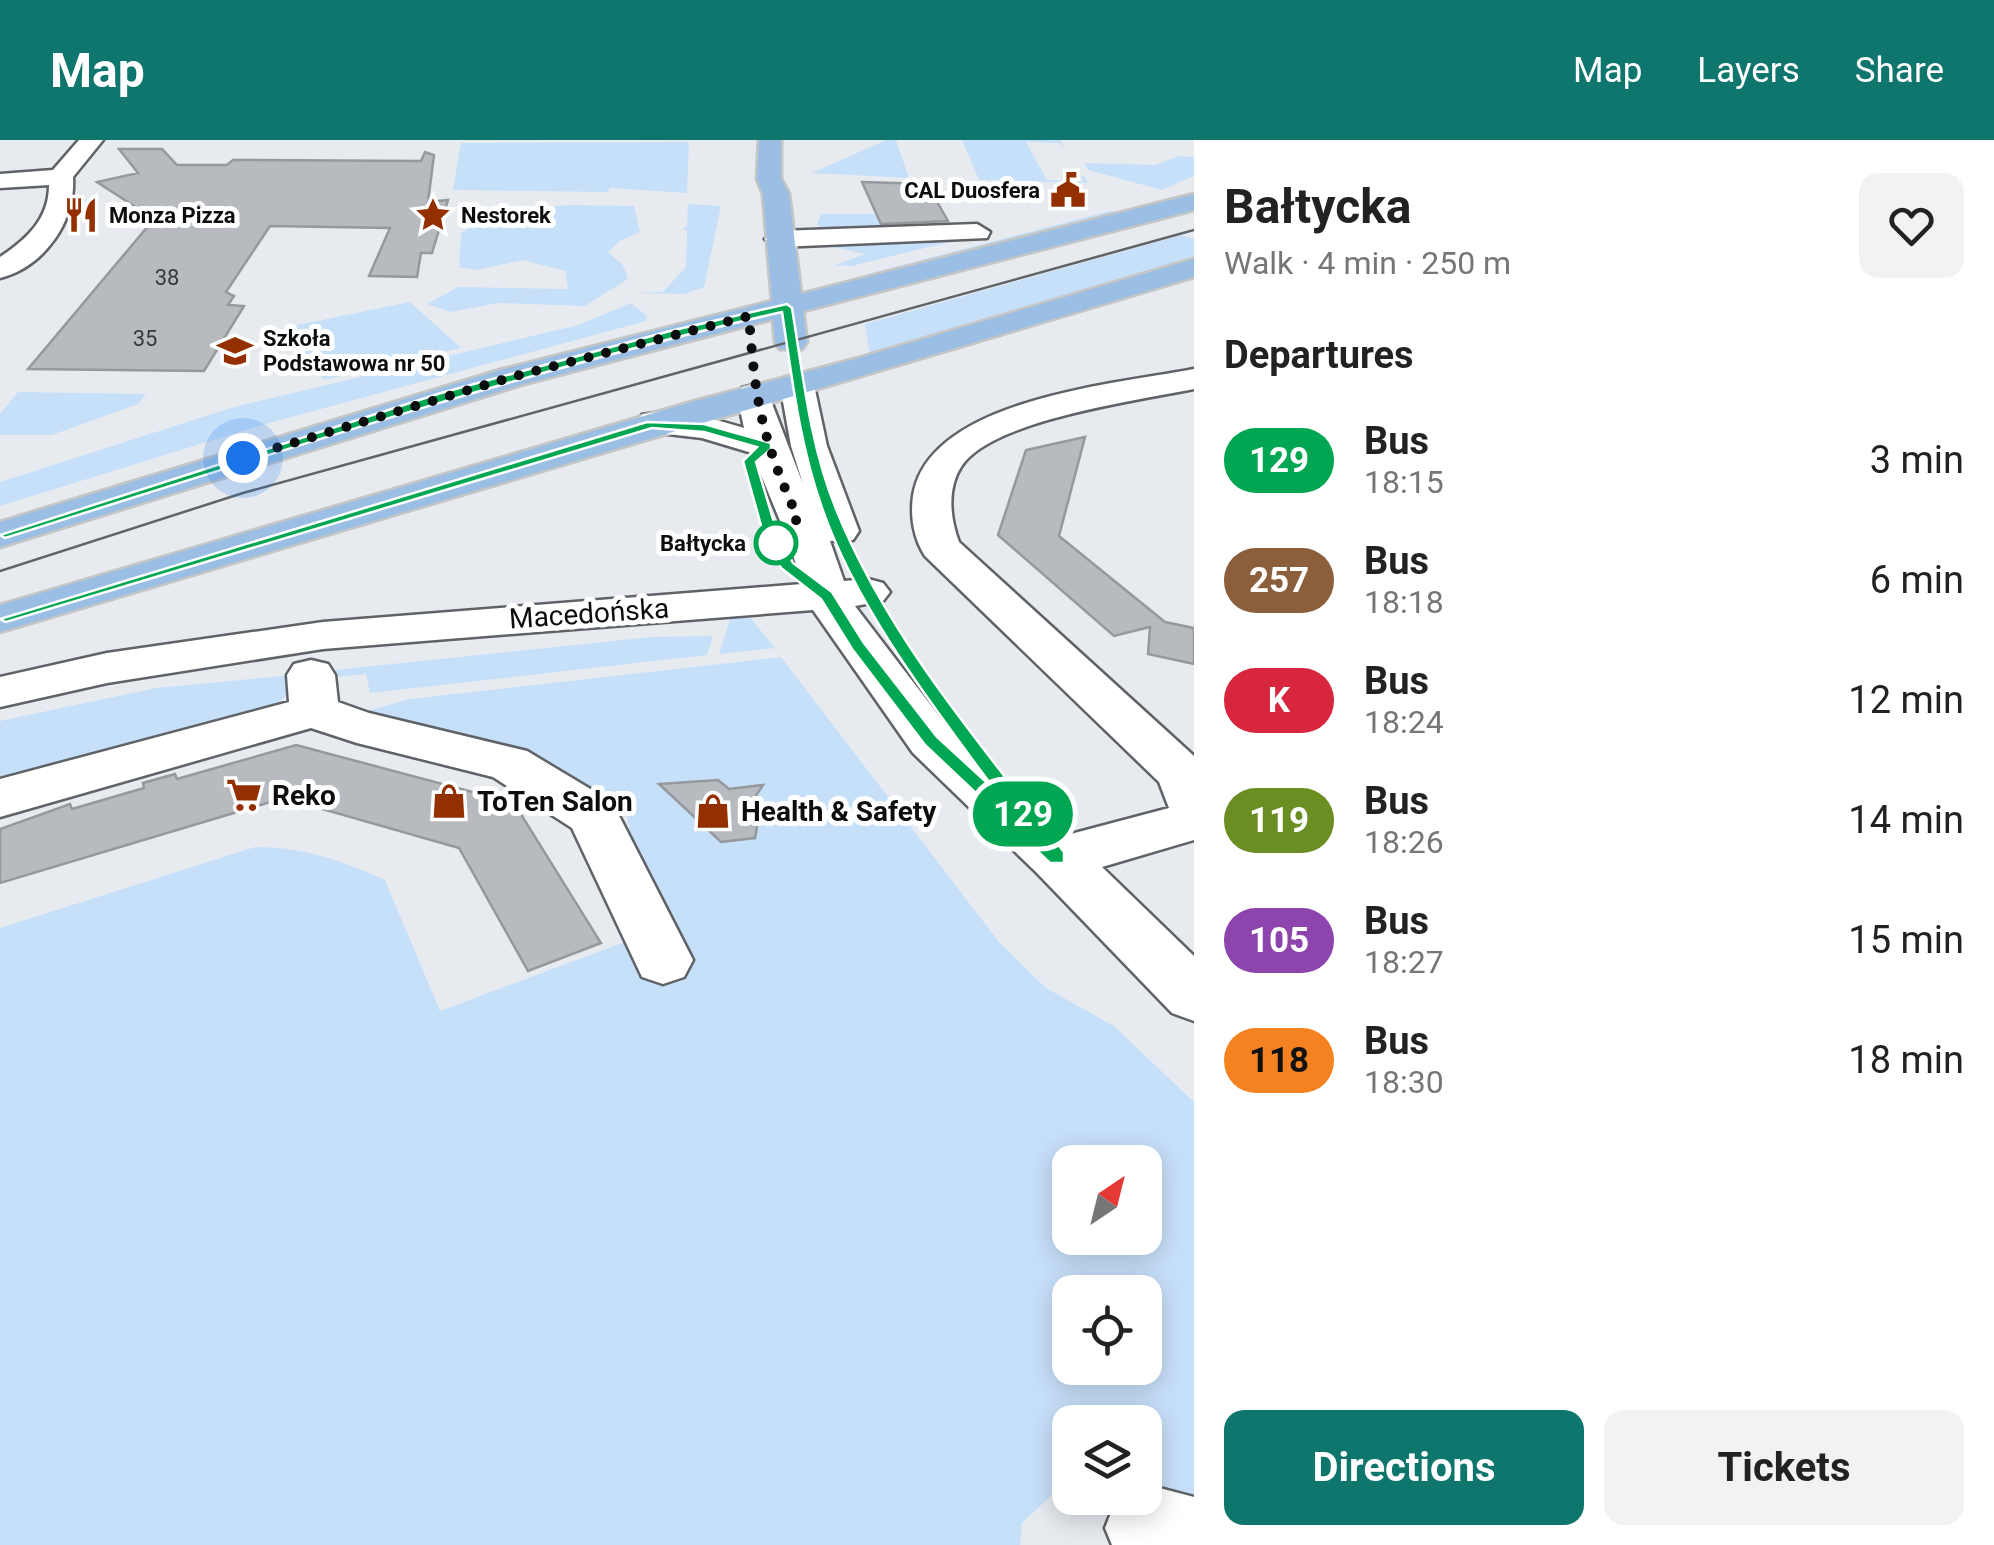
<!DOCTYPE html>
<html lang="en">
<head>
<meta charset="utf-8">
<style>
  :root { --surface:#fff; --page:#f2f2f2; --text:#222; --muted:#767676; --accent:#0f766e }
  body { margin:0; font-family:Roboto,sans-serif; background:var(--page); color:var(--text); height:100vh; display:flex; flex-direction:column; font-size:38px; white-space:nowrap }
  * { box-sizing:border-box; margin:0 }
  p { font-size:32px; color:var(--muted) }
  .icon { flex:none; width:55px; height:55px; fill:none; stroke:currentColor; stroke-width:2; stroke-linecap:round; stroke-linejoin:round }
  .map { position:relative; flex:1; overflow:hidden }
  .sheet { display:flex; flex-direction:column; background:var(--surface); width:800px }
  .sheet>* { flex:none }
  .badge { padding:0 20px; border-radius:32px; font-size:35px; line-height:65px }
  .needle { width:65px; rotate:35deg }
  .tools { position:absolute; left:1052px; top:1005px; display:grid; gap:20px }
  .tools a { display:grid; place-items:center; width:110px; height:110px; border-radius:20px; background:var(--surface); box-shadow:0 5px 25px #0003; font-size:50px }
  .you { position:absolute; width:50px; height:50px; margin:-25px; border:8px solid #fff; border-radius:50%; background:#1a73e8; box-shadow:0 0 0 15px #1a73e833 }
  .map>.badge { position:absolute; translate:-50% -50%; box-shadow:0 0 0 5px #fff }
  h2 { padding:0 30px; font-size:38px; line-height:90px }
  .round { display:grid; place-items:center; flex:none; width:105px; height:105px; border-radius:20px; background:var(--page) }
  .overview { display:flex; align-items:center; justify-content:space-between; height:170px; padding:0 30px }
  h1 { font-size:48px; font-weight:700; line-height:75px }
  .button { display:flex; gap:20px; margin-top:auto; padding:20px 30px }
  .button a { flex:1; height:115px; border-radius:20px; background:var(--accent); color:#fff; font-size:40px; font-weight:700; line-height:115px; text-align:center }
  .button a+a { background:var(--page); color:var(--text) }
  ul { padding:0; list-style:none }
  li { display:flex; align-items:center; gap:30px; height:120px; padding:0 30px }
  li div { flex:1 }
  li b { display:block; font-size:38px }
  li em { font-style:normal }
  li .badge { min-width:110px; font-weight:700; text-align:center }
  header { display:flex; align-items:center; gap:60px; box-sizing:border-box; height:140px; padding:0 50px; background:var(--accent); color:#fff }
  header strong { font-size:48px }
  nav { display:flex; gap:55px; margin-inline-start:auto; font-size:35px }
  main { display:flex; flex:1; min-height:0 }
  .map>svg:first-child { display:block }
</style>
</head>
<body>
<header>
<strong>Map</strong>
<nav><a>Map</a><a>Layers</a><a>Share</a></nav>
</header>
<main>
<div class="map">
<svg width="1194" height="1405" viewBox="0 0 1194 1405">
  <rect width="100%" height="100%" fill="#e7ebf0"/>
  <path fill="#c7e0fa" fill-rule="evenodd" d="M886,0H896L909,38L812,33Z
    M962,0H1060L1065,8L1059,3L1026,2L1047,40L1083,42L1081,36H1084L1088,43L979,40Z
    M689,2L687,53L610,48L608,52L453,50L461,3Z
    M1178,16L1194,17V36L1162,50L1088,30L1084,23L1156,25Z
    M688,64L721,66L704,147L684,154L633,153L663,152L686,127L687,91L682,88L687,87Z
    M566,65L634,66L640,92L620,101L608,112L623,125L628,139L585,166L498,163L451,172L427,164L458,147L568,149L565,131L523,120L477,130L459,127L461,93L486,77Z
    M1110,71L1122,73L859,138L867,134Z
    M821,74H877L883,88L825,89L817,85Z
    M1182,95L1194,99V121L870,216L865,184Z
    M953,101L852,126L835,125L866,114L827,106Z
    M410,162L461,208L324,240L278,189Z
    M631,163L647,176L646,181L262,285L0,366V342L234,267L578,185Z
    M18,252L146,254L138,264L52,295H0V274Z
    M731,476H749L775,508L719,514Z
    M713,496L707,515L370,553L366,534L326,538L325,531L651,497Z
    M781,517L999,802L1046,848L1114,886L1194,962V1373L1103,1358H1145V1282H1070V1352L1057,1350L1022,1383L1020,1405H0V788L255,707C304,707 340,720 385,740L440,871L673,784L638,743L626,671L550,635L353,575L410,559ZM1070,1022H1145V1098H1070ZM1070,1152H1145V1228H1070Z
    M292,535L285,557L269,569L0,646V581L156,548Z"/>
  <path fill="#b7bbc0" stroke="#95999e" stroke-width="2.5" d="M119,9H162L177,25H227L233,20L421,21L425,12L434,15L428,62L448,60L432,113H421L417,137L369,136L390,88L270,86L226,152L234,156L228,165L244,166L204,231L28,229L154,79L97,42L138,33Z
    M862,42L927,44L948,81L881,84Z
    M1085,297L1059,396L1165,482L1194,488V524L1148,514L1150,487L1114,496L998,395L1026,310Z
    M296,605L514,663L601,803L528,831L459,708L284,658L0,743V689L70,664L72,669L144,648L143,643L175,634L177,639Z
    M718,640L729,649L763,645L749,666L759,676L755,698L721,702L659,644Z"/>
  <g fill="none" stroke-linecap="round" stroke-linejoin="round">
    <defs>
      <path id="minor" d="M79,0H103L73,37C76,81 44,127 0,138V117C27,99 49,79 49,45L0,48V34L53,30Z
        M977,84L990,92L987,98L779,107L765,99L779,91Z
        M1194,229V249C1140,260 990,280 961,327C947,349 950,378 959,402L1194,616V700L1102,727L1194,816V881L1172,873L1037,733L913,613L813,470L323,509L107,543L0,567V537L107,513L323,482L802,444L790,405L752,313L702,298L642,291L637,283L642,275C675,267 713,279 744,288L737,255L742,248L754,245L766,248L803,344L791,306L780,245L785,238H809L814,245L827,306L859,391L853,400L830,401L844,441L868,439L883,443L890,452L883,461L855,466L949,589L1067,695L1169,668L1159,642L925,416C914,399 910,377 913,356C928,259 1116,244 1194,229Z
        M311,520L328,524L335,535L338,562L369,573L527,611L612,662L693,820L684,837L663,844L642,837L572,688L493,637L357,603L311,588L0,677V639L289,562L287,535L294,524Z
        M1148,1345L1194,1357V1405H1112L1105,1388L1117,1358H1145Z"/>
      <path id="major" d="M759,0H781V39L789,54L801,154L1194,54V70L803,171L807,202L802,209H780L775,202L773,179L524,244L0,407V382L500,230L772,161L763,54L757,39Z
        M1194,119V137L0,492V465L695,261L859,218Z"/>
    </defs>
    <use href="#minor" stroke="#5f6367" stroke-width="5"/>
    <use href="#major" stroke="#c4c5c5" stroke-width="5"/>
    <use href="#minor" fill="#fff" fill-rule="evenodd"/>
    <use href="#major" fill="#9bbfe4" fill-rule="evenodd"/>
    <path stroke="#616466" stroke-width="2.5" d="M0,431L243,353L1194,90"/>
  </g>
  <path fill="#00a651" stroke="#fff" stroke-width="2.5" d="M787,164L792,168C803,235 810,305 836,369C887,496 981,605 1064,712V723H1050L925,605L852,509L821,459L781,428L762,389L743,321L757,307L704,292L652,288L6,482L0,479L647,282L704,284L771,303V309L756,322L776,389L793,423L832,452L864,503L937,597L995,650C932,565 855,466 821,365C799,302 792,237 782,172C519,232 263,317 5,398L0,395L441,253L670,191Z"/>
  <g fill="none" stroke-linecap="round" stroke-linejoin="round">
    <path stroke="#0b0d0e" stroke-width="10" stroke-dasharray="0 18" d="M243,318L512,237L749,176C755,261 762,300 798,378L776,403"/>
  </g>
  <defs>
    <symbol id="civic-bare" viewBox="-9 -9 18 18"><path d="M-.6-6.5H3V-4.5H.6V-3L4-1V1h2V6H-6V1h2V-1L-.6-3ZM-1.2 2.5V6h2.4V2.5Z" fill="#942f00" stroke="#fff" stroke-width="2.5" paint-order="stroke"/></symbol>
    <symbol id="restaurant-bare" viewBox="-9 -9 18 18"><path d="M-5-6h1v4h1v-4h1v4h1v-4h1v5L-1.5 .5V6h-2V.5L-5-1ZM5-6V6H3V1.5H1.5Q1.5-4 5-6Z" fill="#942f00" stroke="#fff" stroke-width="2.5" paint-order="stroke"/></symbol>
    <symbol id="sight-bare" viewBox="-9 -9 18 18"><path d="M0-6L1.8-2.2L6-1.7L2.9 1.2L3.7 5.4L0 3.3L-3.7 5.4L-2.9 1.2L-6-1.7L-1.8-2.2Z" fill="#942f00" stroke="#fff" stroke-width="2.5" paint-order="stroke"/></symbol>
    <symbol id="school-bare" viewBox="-9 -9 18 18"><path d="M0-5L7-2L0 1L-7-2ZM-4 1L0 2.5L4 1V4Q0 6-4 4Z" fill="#942f00" stroke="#fff" stroke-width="2.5" paint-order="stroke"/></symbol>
    <symbol id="supermarket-bare" viewBox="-9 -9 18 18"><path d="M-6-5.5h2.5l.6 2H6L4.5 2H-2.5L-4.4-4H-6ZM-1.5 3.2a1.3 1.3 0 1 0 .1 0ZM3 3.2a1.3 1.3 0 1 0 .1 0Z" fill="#942f00" stroke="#fff" stroke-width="2.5" paint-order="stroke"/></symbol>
    <symbol id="shop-bare" viewBox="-9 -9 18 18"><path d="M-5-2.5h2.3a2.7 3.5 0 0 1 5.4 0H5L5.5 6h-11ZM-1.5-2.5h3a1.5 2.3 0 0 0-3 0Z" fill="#942f00" stroke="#fff" stroke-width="2.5" paint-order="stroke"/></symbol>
  </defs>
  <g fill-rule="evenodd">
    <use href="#civic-bare" x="1043" y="25" width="50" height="50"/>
    <use href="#restaurant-bare" x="56" y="50" width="50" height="50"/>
    <use href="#sight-bare" x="408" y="50" width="50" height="50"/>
    <use href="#school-bare" x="210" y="186" width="50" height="50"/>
    <use href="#supermarket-bare" x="219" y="630" width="50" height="50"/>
    <use href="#shop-bare" x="424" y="636" width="50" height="50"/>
    <use href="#shop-bare" x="688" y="646" width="50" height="50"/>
  </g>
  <circle fill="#fff" stroke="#00a651" stroke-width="5" cx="776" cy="403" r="20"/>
  <g text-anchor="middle" stroke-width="10" stroke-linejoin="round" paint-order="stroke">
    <g font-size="22" font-weight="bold" fill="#0b0d0e" stroke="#fff" text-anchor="start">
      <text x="1040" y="58" text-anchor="end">CAL Duosfera</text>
      <text x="109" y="83">Monza Pizza</text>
      <text x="461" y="83">Nestorek</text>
      <text x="263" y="206">Szkoła<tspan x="263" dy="25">Podstawowa nr 50</tspan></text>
    </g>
    <g font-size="22" fill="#36383a">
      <text x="167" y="145">38</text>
      <text x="145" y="206">35</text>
    </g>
    <g font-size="22" font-weight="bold" fill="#0b0d0e" stroke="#fff" text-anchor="end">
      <text x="746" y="411">Bałtycka</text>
    </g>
    <g font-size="28" fill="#0b0d0e" stroke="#fff">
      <text transform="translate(589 473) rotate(-4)" y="10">Macedońska</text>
    </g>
    <g font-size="28" font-weight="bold" fill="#0b0d0e" stroke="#fff" text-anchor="start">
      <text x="272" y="665">Reko</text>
      <text x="477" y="671">ToTen Salon</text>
      <text x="741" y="681">Health &amp; Safety</text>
    </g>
  </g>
</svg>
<div class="tools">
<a><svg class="needle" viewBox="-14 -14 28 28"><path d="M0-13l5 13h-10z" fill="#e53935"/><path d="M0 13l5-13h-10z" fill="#767676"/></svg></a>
<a><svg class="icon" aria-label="locate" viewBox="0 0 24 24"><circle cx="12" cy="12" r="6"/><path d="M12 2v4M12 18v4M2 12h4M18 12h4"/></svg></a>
<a><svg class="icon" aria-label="layers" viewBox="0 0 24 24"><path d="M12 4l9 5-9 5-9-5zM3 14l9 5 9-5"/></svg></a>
</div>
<div class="you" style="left:243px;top:318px"></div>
<b class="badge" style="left:1023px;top:674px;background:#00a651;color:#fff">129</b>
</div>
<section class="sheet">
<div class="overview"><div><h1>Bałtycka</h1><p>Walk · 4 min · 250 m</p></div><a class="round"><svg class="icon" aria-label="heart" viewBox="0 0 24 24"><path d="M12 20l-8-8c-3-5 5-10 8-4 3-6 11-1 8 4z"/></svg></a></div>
<h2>Departures</h2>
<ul>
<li><span class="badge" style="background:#00a651;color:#fff">129</span><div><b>Bus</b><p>18:15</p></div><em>3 min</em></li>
<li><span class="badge" style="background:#8b5e3c;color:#fff">257</span><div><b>Bus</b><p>18:18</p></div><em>6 min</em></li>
<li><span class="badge" style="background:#d7263d;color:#fff">K</span><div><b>Bus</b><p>18:24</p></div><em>12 min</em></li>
<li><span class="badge" style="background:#6b8e23;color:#fff">119</span><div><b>Bus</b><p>18:26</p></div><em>14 min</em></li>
<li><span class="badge" style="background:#8e44ad;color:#fff">105</span><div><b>Bus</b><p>18:27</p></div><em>15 min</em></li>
<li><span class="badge" style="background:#f58220;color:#111">118</span><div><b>Bus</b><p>18:30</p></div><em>18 min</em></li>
</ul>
<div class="button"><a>Directions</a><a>Tickets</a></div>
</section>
</main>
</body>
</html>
